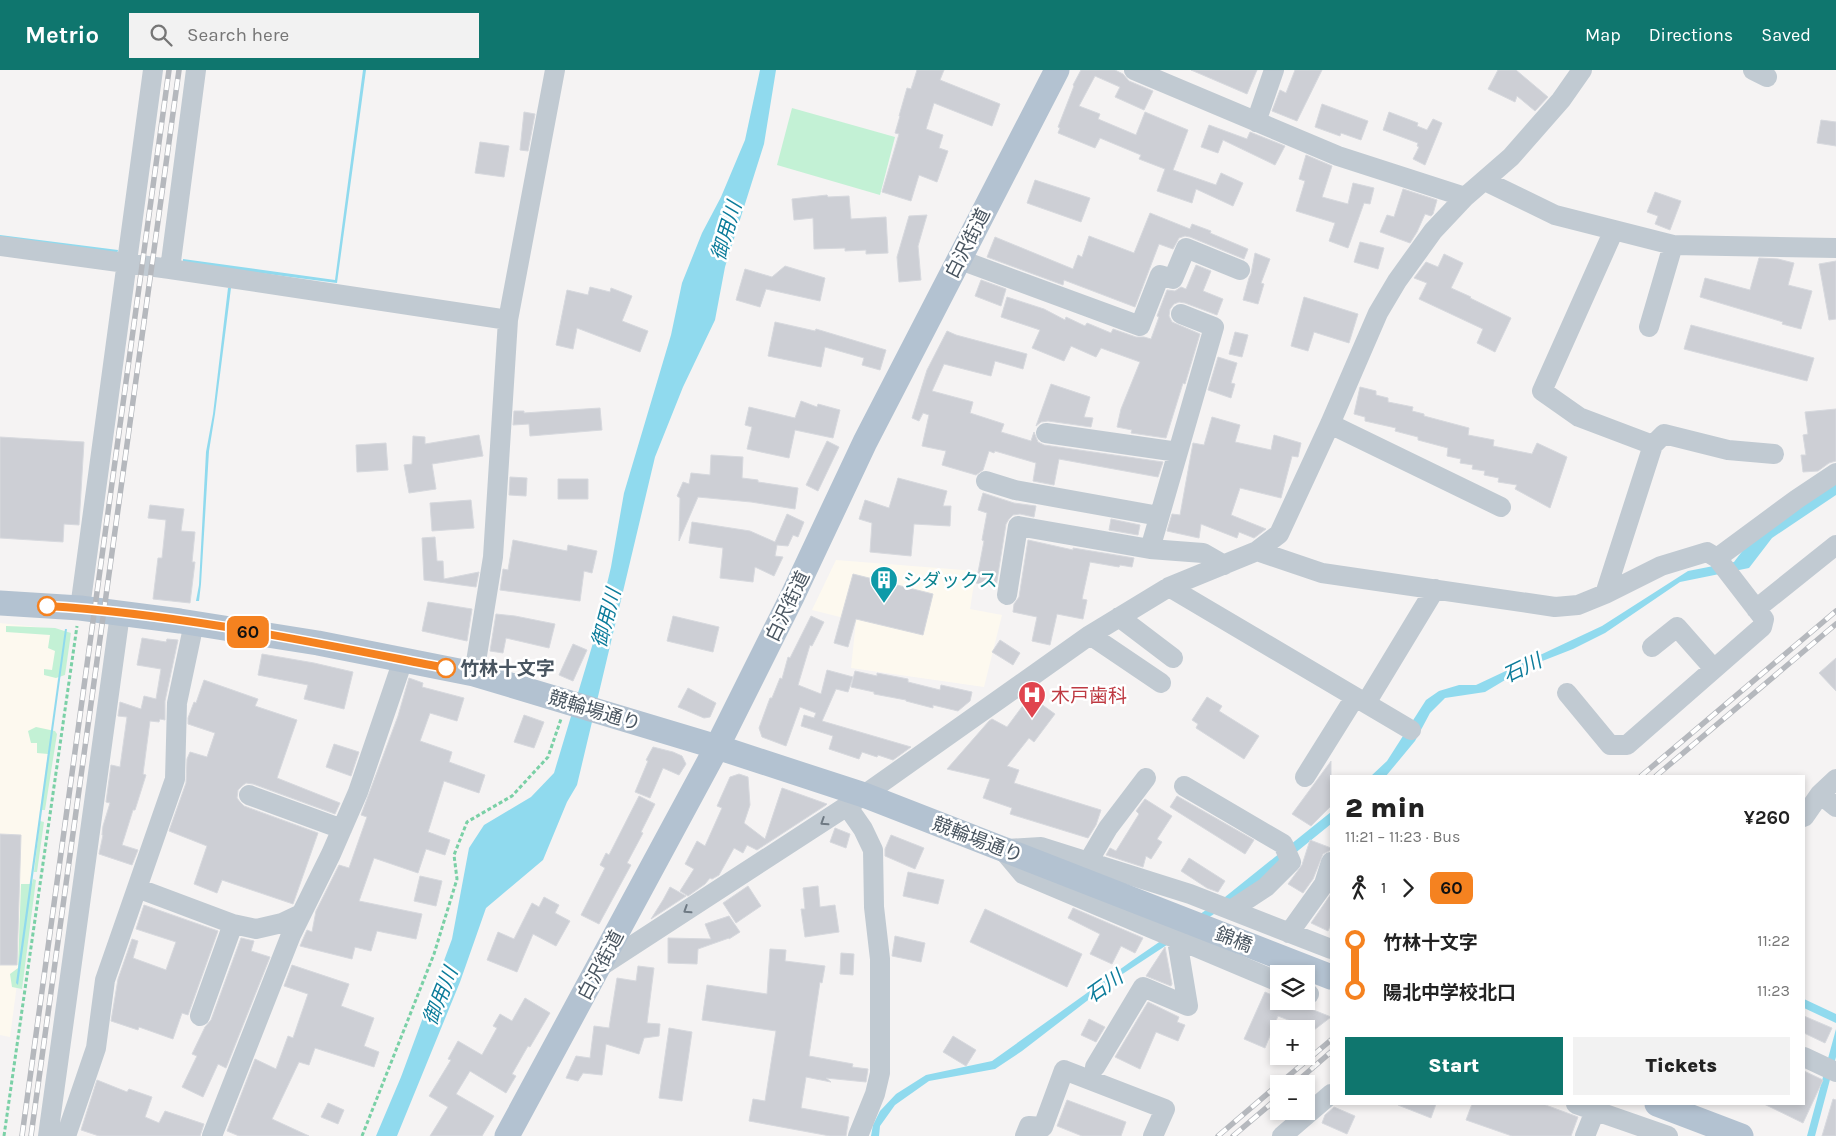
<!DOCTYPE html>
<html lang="en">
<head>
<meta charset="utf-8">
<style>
  :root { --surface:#fff; --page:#f2f2f2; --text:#222; --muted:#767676; --accent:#0f766e }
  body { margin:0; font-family:Karla,"Noto Sans JP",sans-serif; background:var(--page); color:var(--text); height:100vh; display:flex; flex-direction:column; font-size:19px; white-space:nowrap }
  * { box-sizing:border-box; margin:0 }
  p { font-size:16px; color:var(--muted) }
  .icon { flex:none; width:28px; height:28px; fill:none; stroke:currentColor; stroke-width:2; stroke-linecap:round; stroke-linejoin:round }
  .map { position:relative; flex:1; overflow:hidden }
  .drawer { position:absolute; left:1330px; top:705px; width:475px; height:330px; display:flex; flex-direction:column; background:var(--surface); border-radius:0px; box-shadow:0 2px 8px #0003 }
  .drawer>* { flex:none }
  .badge { padding:0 10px; border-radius:8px; font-size:18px; line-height:32px }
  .tools { position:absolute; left:1270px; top:895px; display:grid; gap:10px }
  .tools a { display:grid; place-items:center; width:45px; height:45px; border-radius:0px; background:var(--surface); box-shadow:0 2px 8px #0003; font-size:25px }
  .map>.badge { position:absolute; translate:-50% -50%; box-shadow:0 0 0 2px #fff }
  .legs { display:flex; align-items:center; gap:8px; height:55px; padding:0 15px; font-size:16px }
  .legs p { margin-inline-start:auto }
  .head { display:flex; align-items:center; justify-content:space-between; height:85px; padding:0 15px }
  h1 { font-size:28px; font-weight:800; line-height:38px }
  .primary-button { display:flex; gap:10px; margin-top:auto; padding:10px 15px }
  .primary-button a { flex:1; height:58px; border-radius:0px; background:var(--accent); color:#fff; font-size:20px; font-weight:800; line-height:58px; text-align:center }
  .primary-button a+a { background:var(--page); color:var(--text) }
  ul { padding:0 15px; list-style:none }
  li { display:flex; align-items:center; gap:18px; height:50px; font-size:19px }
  li i { display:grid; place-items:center; width:8px; height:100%; margin:0 6px; background:currentColor }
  li i::after { content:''; width:12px; height:12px; margin:-6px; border:4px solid; border-radius:50%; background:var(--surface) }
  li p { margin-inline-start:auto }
  li:first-child i { background:linear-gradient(#0000 50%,currentColor 0) }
  li:last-child i { background:linear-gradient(currentColor 50%,#0000 0) }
  header { display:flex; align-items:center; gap:30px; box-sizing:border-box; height:70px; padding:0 25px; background:var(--accent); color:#fff }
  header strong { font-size:24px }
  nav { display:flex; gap:28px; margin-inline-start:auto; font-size:18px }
  .search { width:350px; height:45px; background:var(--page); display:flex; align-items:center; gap:12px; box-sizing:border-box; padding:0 18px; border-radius:0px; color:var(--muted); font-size:19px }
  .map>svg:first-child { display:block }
</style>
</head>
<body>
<header>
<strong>Metrio</strong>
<div class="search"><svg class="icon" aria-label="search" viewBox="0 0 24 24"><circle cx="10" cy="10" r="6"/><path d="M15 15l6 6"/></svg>Search here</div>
<nav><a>Map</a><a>Directions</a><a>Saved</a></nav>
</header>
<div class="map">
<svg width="1836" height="1066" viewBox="0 0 1836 1066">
  <rect width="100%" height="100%" fill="#f5f3f3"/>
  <path fill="#fdf9ef" d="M836,490L976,501L970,539L1002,545L984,617L851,598L856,551L812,540Z
    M0,553L64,560L10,967L0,965Z"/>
  <path fill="#c3f1d5" d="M792,38L895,67L880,125L777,95Z
    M6,556L55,558L71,563L65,605L56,608L44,605V599L52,600L55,581L48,578L50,565L6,562Z
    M36,657L55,661L57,664L45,740H41L48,684L37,683V673H31L28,661Z
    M40,751L44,752L37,802H34Z
    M33,809L36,810L22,919L12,917L10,904L18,898L21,814H32Z"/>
  <path fill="#90daee" d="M363,0H366L337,213L183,193V189L335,210Z
    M760,0H776L764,74L725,197L715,250L683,317L655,387L577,715L567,732L543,790L486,838L460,912L397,1066H376L401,1007L452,869L469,778L484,755L531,727L554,703L593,573L611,497L624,423L671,265L682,213L702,163L721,127L745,70Z
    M0,165L118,180L117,184L0,169Z
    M228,218H231L215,344L209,381L201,514L199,531H196L199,515L206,382L213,344Z
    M1836,409V425L1772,468L1749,498L1680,512L1605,563L1573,579L1527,597L1485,622L1445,628L1430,643L1415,671L1386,706H1371L1387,691L1426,630L1439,621L1459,615H1476L1602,556L1688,501L1734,492L1753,467Z
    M65,559H67L18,915L16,913Z
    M1331,742V754L1246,823L1118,907L1022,981L995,999L929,1011L895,1035L880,1056L879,1066H871L873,1055L880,1041L896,1024L926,1005L992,991L1133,890L1225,827Z
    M1804,929L1836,944V953L1804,938Z
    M1836,959V987L1815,1066H1807Z"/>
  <path fill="#cdcfd5" stroke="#d7d9de" d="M917,0H944L940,10L1000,34L992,56L934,33L926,59L943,65L939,78L948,81L937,112L919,105L911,131L882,122L899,64L895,63L900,46H899L907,18L911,19Z
    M1081,0H1115L1123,4L1129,11L1153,21L1144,40L1115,27L1120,17L1095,6L1079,36L1100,44L1098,49L1136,65L1145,42L1188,60L1173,100L1216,115L1221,103L1243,113L1233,136L1196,119L1192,133L1157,121L1165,99L1139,89L1141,85L1100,68L1095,78L1058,63L1060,58L1058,57L1074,16L1073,15Z
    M1191,0H1257L1247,24Z
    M1295,0H1322L1297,51L1272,41L1280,20L1286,23Z
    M1498,0H1516L1548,27L1535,41L1517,26L1515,32L1488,19Z
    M1322,34L1368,51L1361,70L1341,63L1340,66L1315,57Z
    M524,42L535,44L528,81L520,80Z
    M1389,42L1418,53L1417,56L1427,60L1433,49L1442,53L1425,95L1413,89L1419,77L1417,76L1418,73L1383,60Z
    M1821,50L1836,52V76L1817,73Z
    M1209,55L1247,69L1250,62L1285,76L1275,95L1223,70L1218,83L1201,77Z
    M480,72L509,76L504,107L475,103Z
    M1306,85L1332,96L1322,127L1348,134L1353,113L1374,118L1370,134L1364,133L1348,178L1329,171L1335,153L1296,141L1305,111L1299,109Z
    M1035,110L1090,128L1081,152L1027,133Z
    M1403,119L1437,130L1433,144L1431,146L1425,144L1417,162L1410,173L1380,162L1387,145L1394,147Z
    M1655,122L1681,131L1670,160L1655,154L1658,146L1647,142Z
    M827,125L828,127L849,126L851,149L886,147L888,183L866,184V180L845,181V178L814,179L813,148L794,150L792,129Z
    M1150,143L1190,159L1192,154L1211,161L1210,163L1248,179L1244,189L1190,167L1185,166L1179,168L1173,179L1159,174L1135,237L1064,210L1063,215L987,187L995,167L1073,199L1078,185L1082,187L1089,166L1134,183Z
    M927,145L918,176L921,210L899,212L897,187L909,146Z
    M1360,172L1384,178L1378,199L1354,192Z
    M1255,183L1270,189L1261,213L1264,214L1258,234L1243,230L1249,208L1251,204Z
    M1444,184L1463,193L1451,218L1471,227L1470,228L1511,248L1495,282L1477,273L1483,259L1419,229L1427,213L1414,208L1426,192L1438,197Z
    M1759,188L1778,189L1794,193L1788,215L1812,221L1801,259L1782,254L1783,252L1700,227L1705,208L1750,220Z
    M1836,191V249L1829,250L1819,194Z
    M1196,195L1211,201L1203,221L1223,229L1217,245L1185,233L1179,232L1174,234L1170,239L1169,246L1172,252L1200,264L1185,314L1183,313L1166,368L1131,363L1132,360L1117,357L1121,339L1140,292L1101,278L1096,287L1071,276L1064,291L1032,278L1040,260L1001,247L1007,227L1044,239L1065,250L1066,247L1085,256L1087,253L1111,263L1113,259L1136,267H1144L1151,269L1159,247L1157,246L1167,220L1175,221L1181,217L1186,219Z
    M785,196L825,208L820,231L766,219L760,237L736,230L745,199L772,207Z
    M981,210L1006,219L1001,236L975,226Z
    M590,217L610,222L611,218L632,226L622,251L648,261L640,282L577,258L573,279L556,275L567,220L588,225Z
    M1304,227L1358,244L1349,273L1314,262L1308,281L1291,276Z
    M775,252L815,261L816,259L886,280L880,300L862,295L864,288L825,277L821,297L768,286Z
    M1691,255L1814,288L1807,311L1684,279Z
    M947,261L956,265L1027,284L1023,299L995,291L991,306L944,294L932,321L973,332L970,343L1004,354L1001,362L1031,371L1034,362L1038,372L1044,375L1163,392L1158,407L1059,389L1054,415L1033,411L1036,393L995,381L994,383L989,381L983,400L976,405L942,395L946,381L922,376L929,345L923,343L919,351L912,348L927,300Z
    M1235,262L1248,265L1242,287L1229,284Z
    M1218,287L1237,293L1231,313L1235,314L1231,328L1208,320Z
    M1051,314L1090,327L1084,347L1093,348L1091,357L1048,351L1041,352L1036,356Z
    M1360,317L1376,321V325L1388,328V332L1413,337L1412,341L1424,344V346L1469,358L1468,365L1494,370L1493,376L1532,384L1537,373L1567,387L1550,438L1515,419L1517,415L1498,412L1499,408L1484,405L1485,401L1472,399L1473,395L1460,393L1461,389L1447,386L1448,378L1418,370V367L1395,361L1396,358L1365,351V347L1354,344Z
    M801,331L817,337L818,334L840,340L833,368L795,360L789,388L747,379L752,357L745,355L749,337L795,348Z
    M600,338L602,360L530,366L529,354L513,355L514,341H524V343Z
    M1836,339V391L1829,393L1818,401L1803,402L1801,385H1806L1803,365L1808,364L1805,342Z
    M1212,347L1240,355L1235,372L1271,380L1274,365L1301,373L1298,387L1292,386L1281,428L1240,418L1231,445L1266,459L1254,468L1239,462L1237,468L1201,454L1199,468L1167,461L1172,444L1180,445L1193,373L1204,375Z
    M479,365L483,386L432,394L436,419L409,423L404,395L412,394L413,366L425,367V374Z
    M0,367L84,372L79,455L64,454L63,472L0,468Z
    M827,371L839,377L818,421L806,415Z
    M386,373L388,400L357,402L356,375Z
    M711,385L743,387L742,408L758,410V412L798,418L795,439L751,432L698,427L679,471L680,428L677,426L683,412L689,414L691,403L710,405Z
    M510,407L527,408L526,426L509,425Z
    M898,408L947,421L943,436H951L950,456L914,454L911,486L870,482L872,453L859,449L865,430L889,438Z
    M558,409H588V429H558Z
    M983,423L1014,433L1036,436L1034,447L1020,444L1013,445L1009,449L1006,454L996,517L976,513L984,471L982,470L987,443L978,440Z
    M471,430L474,458L432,461L430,433Z
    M150,435L184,439L181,461L195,462L192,492H195L190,533L153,529L158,488H162L166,450L148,448Z
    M787,444L804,452L798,467L793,465L788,476L777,475L775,486L783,487L774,506L755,497L753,512L720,508L723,478L689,473L692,452L750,461L775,472Z
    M1111,449L1140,455L1138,465L1109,460Z
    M435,467L437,491H443L444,509L479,502L476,517L424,510L422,468Z
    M513,470L567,481L568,475L597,481L592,503L584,501L580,531L500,520L503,499L508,500Z
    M1028,470L1073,480V478L1134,488L1132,497L1120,495L1119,497L1090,492L1082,529L1087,530L1083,549L1057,544L1050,575L1032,571L1037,547L1013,542L1014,534L1019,527Z
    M853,504L933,524L923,565L856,549L848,577L834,573Z
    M428,532L472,539L467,571L422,561Z
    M496,544L515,546L555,554L549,578L506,568L503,583L490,581Z
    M673,546L719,557L713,582L667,571Z
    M811,546L824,552L812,576L810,575L798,615L821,624L827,600L853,607L848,622L836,619L822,651L911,677L893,690L878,685L877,687L862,682L859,689L829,679L833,666L801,656L804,645L814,648L816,643L800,637L786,676L762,667L759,658L770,628H772L780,608L782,609L788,587L790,588Z
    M142,568L166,572L167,569L178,570L165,631V650L160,649L159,652L150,651L143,704L146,705L135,740H133L122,775L138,780L132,795L99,784L103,765H102L103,756L110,733L106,732L111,695L120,697L127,647L118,646L120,632L141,639L144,626L156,629L161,599L137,595Z
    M1000,570L1020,583L1013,595L992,582Z
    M573,574L587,580L573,611L559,605Z
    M262,584L314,593L353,602L344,639L304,629L308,615L258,605Z
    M1836,588V621L1819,603Z
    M855,601L877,606V603L908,609V612L940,620L941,615L972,622L970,631L958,641L933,635V638L906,631V630L874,624V622L851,617Z
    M409,608L423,613L422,617L464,628L457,651L430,643L420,671L452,682L449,692L485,705L479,723L444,711L428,762L450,770L445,785L426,779L418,803L374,788L359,831L422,844L416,869L377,861L371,881L355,877L352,889L300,876L307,860L312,862L316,841L339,795L349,798L367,747L361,745L398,646Z
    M204,610L258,629L255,636L297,650L277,708L340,733L335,744L253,714L246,713L242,716L238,720L237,728L240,732L244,736L318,763L293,834L222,810L217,823L194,814L207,776L169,761L186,713L187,689L190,682L207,687L215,663L188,654V648L194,632L196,633Z
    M688,618L716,633L710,647L704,648L678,637Z
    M1030,626L1055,644L1034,672L1029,668L1007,696L1019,700L1014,713L1101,740L1096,755L1088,768L1010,744L1012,738L983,728L990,709L947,699L989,651L992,649L1007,657Z
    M1207,627L1222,636L1219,641L1259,666L1244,689L1196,658L1198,654L1192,650Z
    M524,645L544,652L534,678L514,672Z
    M334,674L359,682L351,706L326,697Z
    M653,677L673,682L682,686L686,694L679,705L663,698L650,728L635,722L648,691L646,690Z
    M1331,691V736L1311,756L1292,744Z
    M739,704L748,707L750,735L744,753L765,769L782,718L827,734L826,735L757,780L747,775L743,783L734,778L719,805L712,809L710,808L705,814L688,826L680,821L694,799L685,794L697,771L705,776L722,738L717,736L730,707Z
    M639,726L655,734L641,762L643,763L627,793L631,795L599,854L581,845L605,798L600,795L606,783L609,785Z
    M1177,726L1254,770L1245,784L1170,737Z
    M1145,729L1172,746L1157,769L1162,772L1151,789L1146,786L1143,797L1106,785L1110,778L1116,781L1139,744L1136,741Z
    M835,758L850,764L846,778L830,772Z
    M0,764L21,765L17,895H0Z
    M891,765L924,778L915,799L885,786V779Z
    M1310,770L1331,778V780L1323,784L1313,809L1303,823L1288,814L1302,795Z
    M1189,788L1225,811L1218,822L1207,818L1181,801Z
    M908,802L944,810L938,834L903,826Z
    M420,806L442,811L436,836L414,831Z
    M748,816L761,836L736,853L723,833Z
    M818,816L820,837L835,835L839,862L805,867L801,839H805L803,818Z
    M670,817L686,826L651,849L663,830Z
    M1331,824V854L1328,861L1311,853Z
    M544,827L559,835L555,843L570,851L556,876L533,864L517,902L487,890L498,862L514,869L532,833L539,837Z
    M144,835L218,861L188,945L182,943L173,969L139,957L138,960L111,951L118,909L132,869L138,871L133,888L166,900L176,872L136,859Z
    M1073,838L1143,868L1135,883L1121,876L1112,894L1090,884L1100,864L1068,848Z
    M985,839L1082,884L1067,917L970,872Z
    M729,846L740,862L729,869V868L698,879L697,894L668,893V868L711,869L705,854Z
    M895,866L925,873L921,892L892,886Z
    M241,868L254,871L251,881L270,887L226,998L218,994L203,1027L182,1017L197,986L192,984L205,957L211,950Z
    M1165,877L1172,914L1171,916L1146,906Z
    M770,879L786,880L785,891L825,896L822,913L820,912L809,986L853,994L852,997L868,999L866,1012L826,1008L831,1012L806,1007L801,1038L849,1047L846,1066H830L749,1051L753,1029L765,1031L776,961L702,950L707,915L767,924Z
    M841,883L854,884L853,905L840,904Z
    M292,895L349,914L341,936L374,948L364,976L379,982L374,997L315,978L309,995L299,992L272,1049L309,1066H239L227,1061L255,989L276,999L288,966L293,968L308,924L284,916Z
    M638,896L654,898L647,953L660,954L659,966L644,968L639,984L606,974L602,1005L583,1003L578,1011L566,1008L576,986L590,988L594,956L609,958L617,908L636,911Z
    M1265,922L1279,928V931H1291L1331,947L1314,960L1278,946L1265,978L1244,969Z
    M525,928L550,943L530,977L528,976L512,1004L516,1006L506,1023L470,1001L456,1024L494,1046L482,1066H430L448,1037L429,1026L451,990L448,989L458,971L482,985L497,958L493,956L500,944L512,951Z
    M1148,932L1179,947L1177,952L1185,955L1178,971L1156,962L1140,999L1115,987Z
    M1804,946L1832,958L1825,973L1804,963Z
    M1089,949L1105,957L1096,972L1081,965Z
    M669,958L692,962L682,1031L659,1028Z
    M953,966L976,980L966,996L943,982Z
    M1804,1001L1823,1010L1803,1053L1764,1034H1804Z
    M97,1010L127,1022L129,1019L152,1027L145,1047L159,1053L165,1041L204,1054L200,1066H99L81,1060Z
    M1833,1029L1836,1030V1066H1822Z
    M1067,1030L1126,1052L1121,1066H1082L1057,1056Z
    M328,1033L344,1040L338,1054L321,1047Z
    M1398,1034H1436L1431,1048L1398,1035Z
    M1472,1034H1543L1578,1047L1571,1066H1512L1466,1050Z
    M1334,1037L1355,1046L1347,1064L1322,1053L1325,1045Z"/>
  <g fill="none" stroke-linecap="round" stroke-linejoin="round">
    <path stroke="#7ad0a6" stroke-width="3" stroke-dasharray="4 2.5" stroke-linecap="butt" d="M4,1066L77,556
      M362,1066L434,884L457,809L454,785L467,752L512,726L548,687L561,649"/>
    <path stroke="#c1cad2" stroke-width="20" d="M196,0L170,199L508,250
      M1134,0L1338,86L1465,127
      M1753,0L1767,7
      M1256,52L1274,0
      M1485,111L1555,145L1673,175L1836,178
      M0,176L170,199
      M958,189L1140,256L1160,205L1173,209L1186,178L1240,200
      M1649,257L1673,175
      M1330,354L1501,437
      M1046,363L1178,382
      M1653,375L1664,364L1728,380L1774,384
      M986,411L1015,420L1159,446
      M1150,479L1214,257L1181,244
      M1257,481L1322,503L1555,537L1578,535L1605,524L1661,496L1707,482L1717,488L1764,549L1762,557L1627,675H1610L1567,623
      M1717,488L1797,429L1836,403
      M1169,517L1411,660
      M1605,524L1653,375L1579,347L1542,321L1614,160
      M1007,525L1018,456L1150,479L1203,483L1224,495
      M80,538L153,0
      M1756,539L1836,475
      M1119,547L1173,588
      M1090,565L1161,613
      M1652,577L1677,557L1714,599
      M474,604L493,487L508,250L555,0
      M1366,633L1435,519
      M1305,707L1355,627
      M1184,716L1283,774L1291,792L1266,817L1231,840
      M1820,724L1836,737
      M249,725L342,759
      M847,736L863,759L873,780L874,837L880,889V1003L875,1024L858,1066
      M1804,747L1820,724L1836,709
      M1002,779L1023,804L1279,912
      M1007,779L1041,777L1190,824L1331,879
      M1088,792L1108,758L1146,708
      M137,818L233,854L256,859L282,853L301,844
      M1289,863L1324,814L1331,792
      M598,898L864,725L1090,565L1169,517L1257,481L1279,464L1330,354L1378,243L1397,211L1433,161L1465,127L1511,87L1561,30L1582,0
      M1306,923L1309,924
      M200,946L233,854
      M1804,987L1836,1002
      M1095,997L1143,917L1188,936L1177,870
      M1576,1034L1668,1066
      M48,1066L120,544
      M66,1066L96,978L105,910L175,709L177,633L194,553
      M212,1066L291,865L331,784L358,722L403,590
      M1025,1066L1029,1056L1043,1057L1064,1000L1165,1039L1153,1066
      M1282,1066L1331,1024
      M1585,1066L1595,1041"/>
    <path stroke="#b3c2d1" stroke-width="25" d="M0,533L80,538L180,551L318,573L474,604L717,677L864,725L1331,907
      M1657,1034L1741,1066
      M507,1066L717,677L792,527L865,372L1057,0"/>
    <defs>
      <path id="rail" d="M1641,706L1836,541
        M1656,706L1836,554
        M1279,1014L1331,970
        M1294,1014L1331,982
        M22,1066L169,0
        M31,1066L179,0
        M1218,1066L1279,1014
        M1233,1066L1279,1027"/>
    </defs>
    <use href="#rail" stroke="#b5b8bd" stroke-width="5.5"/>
    <use href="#rail" stroke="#fff" stroke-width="4" stroke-dasharray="11" stroke-linecap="butt"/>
  </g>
  <defs><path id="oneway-chevron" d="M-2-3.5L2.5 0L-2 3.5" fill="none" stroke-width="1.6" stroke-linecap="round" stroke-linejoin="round" transform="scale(1.25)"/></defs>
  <g stroke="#6e7983">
    <use href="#oneway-chevron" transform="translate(824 752) rotate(147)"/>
    <use href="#oneway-chevron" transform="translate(687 840) rotate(147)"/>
  </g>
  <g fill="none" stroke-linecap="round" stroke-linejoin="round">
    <defs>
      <path id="line-1" d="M47,536C180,544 316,573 446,598"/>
    </defs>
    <use href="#line-1" stroke="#fff" stroke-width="11"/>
    <use href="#line-1" stroke="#f58220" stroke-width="8"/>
  </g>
  <defs>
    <symbol id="building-pin" viewBox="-11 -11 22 30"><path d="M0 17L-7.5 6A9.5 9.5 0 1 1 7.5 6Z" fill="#0f9aa8" stroke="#fff"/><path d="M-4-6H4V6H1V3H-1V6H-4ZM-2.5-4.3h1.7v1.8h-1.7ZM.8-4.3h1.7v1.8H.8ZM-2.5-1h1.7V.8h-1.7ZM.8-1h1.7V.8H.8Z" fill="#fff"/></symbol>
    <symbol id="hospital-pin" viewBox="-11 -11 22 30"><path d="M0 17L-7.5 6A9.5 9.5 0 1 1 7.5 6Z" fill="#e0444e" stroke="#fff"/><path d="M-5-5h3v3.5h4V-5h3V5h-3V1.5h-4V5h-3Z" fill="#fff"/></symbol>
  </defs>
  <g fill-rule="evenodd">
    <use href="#building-pin" x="868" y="494" width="32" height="43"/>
    <use href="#hospital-pin" x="1016" y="609" width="32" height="43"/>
  </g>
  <g fill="#fff" stroke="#f58220" stroke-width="2.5">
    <circle cx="47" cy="536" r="9"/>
    <circle cx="446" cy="598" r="9"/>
  </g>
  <g text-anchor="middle" stroke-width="5" stroke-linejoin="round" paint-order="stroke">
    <g font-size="19" fill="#4a5661" stroke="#fff">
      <text transform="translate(967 173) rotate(-63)" y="7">白沢街道</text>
      <text transform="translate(787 536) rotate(-64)" y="7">白沢街道</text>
      <text transform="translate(595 640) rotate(17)" y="7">競輪場通り</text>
      <text transform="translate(978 769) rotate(21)" y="7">競輪場通り</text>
      <text transform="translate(1234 869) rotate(21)" y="7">錦橋</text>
      <text transform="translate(600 895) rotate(-62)" y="7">白沢街道</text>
    </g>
    <g font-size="19" fill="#0d838f" stroke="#fff" text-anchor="start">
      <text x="903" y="517">シダックス</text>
    </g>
    <g font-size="19" font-weight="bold" fill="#4a5661" stroke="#fff" text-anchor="start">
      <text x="460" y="605">竹林十文字</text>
    </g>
    <g font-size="19" fill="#be3a42" stroke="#fff" text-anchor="start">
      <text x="1051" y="632">木戸歯科</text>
    </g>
    <g font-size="20" font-style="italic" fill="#0c7c9b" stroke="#fff">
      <text transform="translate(726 161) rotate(-73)" y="7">御用川</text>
      <text transform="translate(606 548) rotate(-75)" y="7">御用川</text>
      <text transform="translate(1522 598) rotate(-26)" y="7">石川</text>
      <text transform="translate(1104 916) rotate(-35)" y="7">石川</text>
      <text transform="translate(440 926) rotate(-68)" y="7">御用川</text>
    </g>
  </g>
</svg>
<div class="tools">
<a><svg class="icon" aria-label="layers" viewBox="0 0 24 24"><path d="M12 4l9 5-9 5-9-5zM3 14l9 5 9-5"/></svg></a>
<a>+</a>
<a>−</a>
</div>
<b class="badge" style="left:248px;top:562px;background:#f58220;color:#111">60</b>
<section class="drawer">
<div class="head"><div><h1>2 min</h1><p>11:21 – 11:23 · Bus</p></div><b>¥260</b></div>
<div class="legs"><svg class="icon" aria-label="walk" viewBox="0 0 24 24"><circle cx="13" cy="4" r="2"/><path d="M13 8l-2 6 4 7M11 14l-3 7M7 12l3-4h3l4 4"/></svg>1<svg class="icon" aria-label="forward" viewBox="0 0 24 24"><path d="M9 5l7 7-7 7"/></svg><b class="badge" style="background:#f58220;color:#111">60</b></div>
<ul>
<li><i style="color:#f58220"></i><b>竹林十文字</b><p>11:22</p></li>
<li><i style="color:#f58220"></i><b>陽北中学校北口</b><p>11:23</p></li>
</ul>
<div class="primary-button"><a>Start</a><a>Tickets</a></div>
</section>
</div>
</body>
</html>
